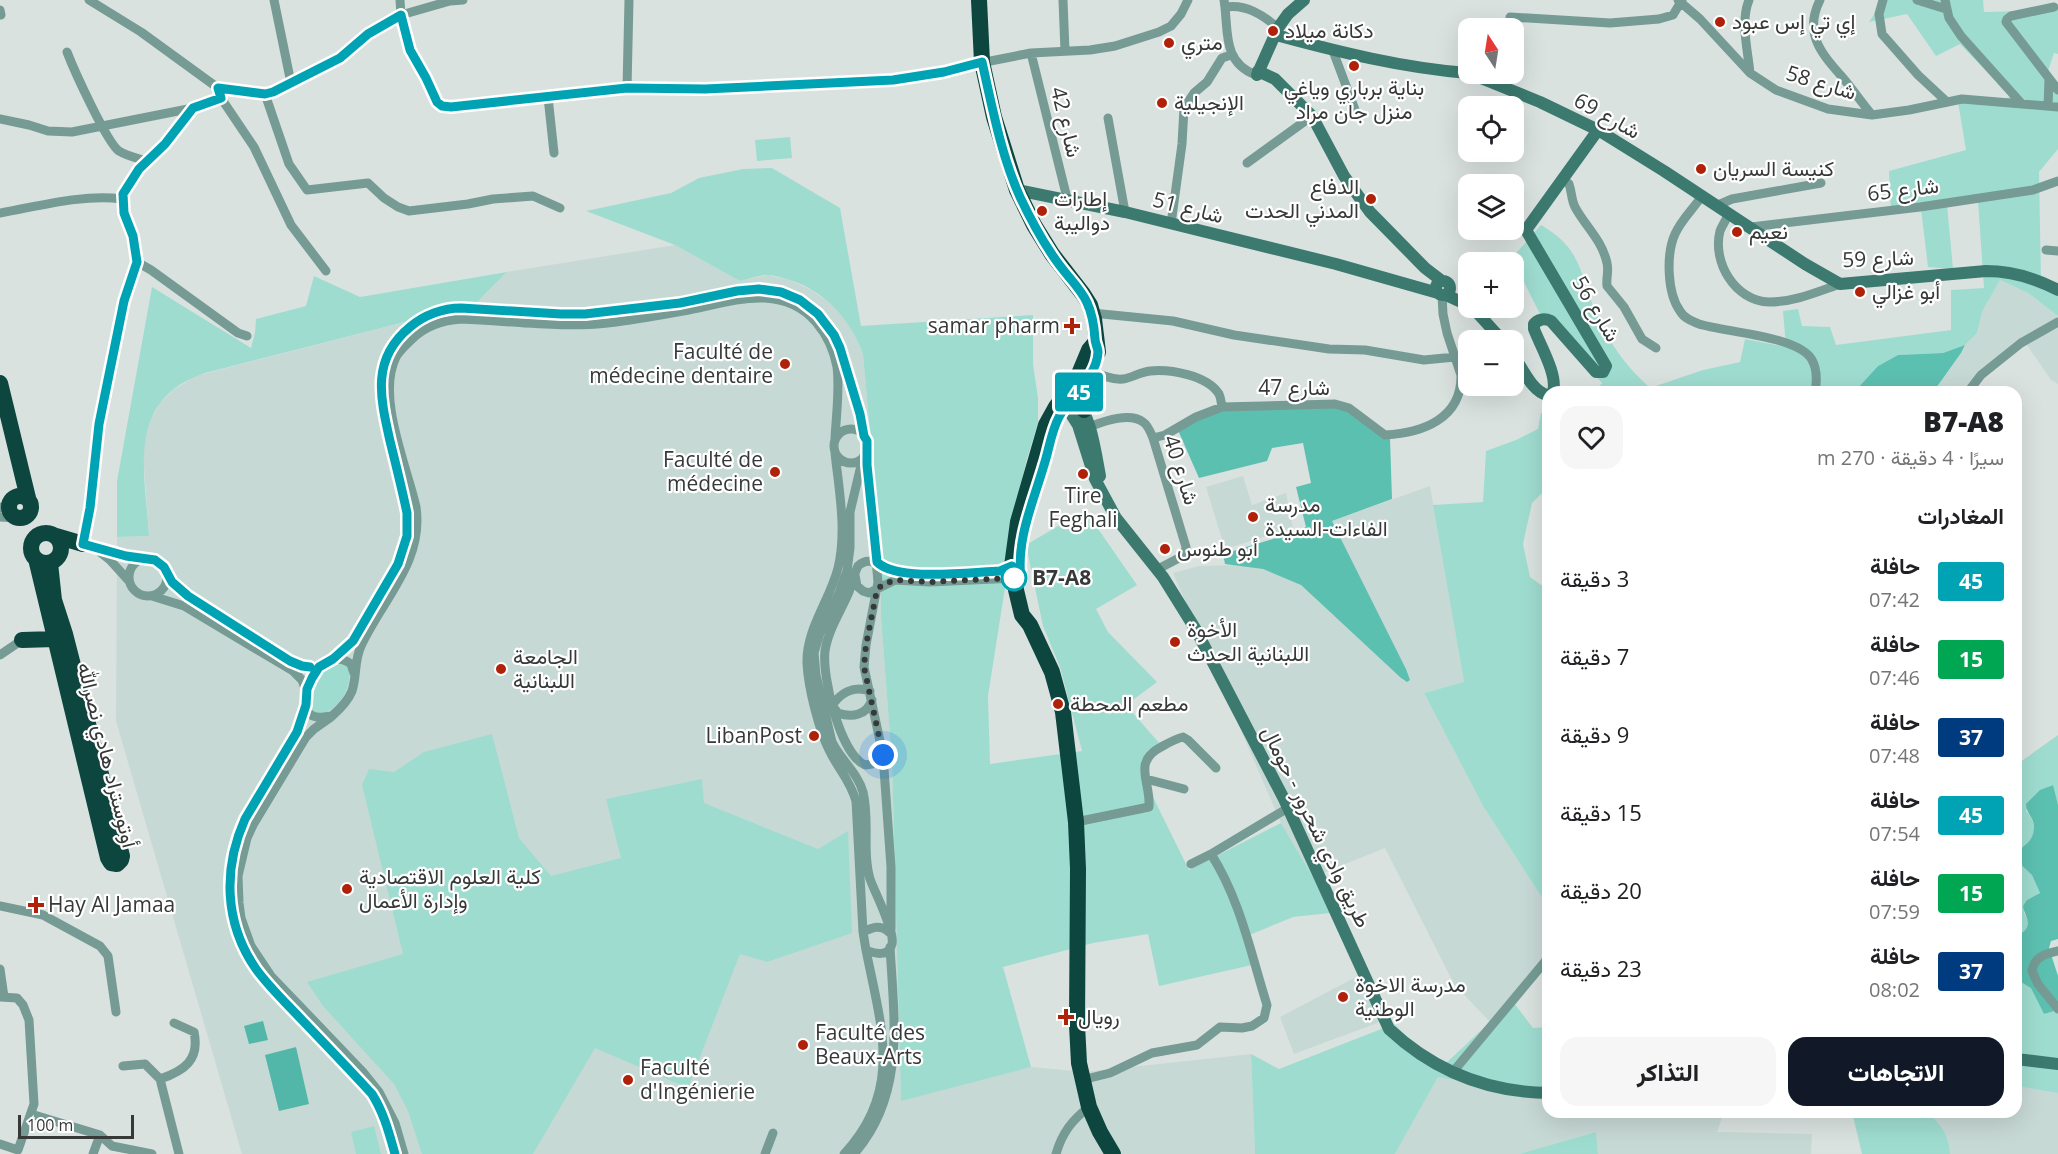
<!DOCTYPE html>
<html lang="ar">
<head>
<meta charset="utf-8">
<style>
  :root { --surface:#fff; --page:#f6f6f6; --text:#202124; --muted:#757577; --accent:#111827 }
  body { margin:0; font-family:"Open Sans",Vazirmatn,sans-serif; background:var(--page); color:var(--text); direction:rtl; height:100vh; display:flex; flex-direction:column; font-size:22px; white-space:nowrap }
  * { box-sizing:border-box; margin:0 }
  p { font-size:20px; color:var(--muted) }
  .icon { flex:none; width:33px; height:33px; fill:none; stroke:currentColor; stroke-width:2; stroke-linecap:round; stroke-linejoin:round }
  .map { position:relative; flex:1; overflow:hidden; direction:ltr }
  .side { position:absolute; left:1542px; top:386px; width:480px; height:732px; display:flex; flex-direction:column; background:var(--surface); border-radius:18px; box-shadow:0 6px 24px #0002; direction:rtl }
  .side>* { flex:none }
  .badge { padding:0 12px; border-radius:4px; font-size:21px; line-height:39px }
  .needle { width:39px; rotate:348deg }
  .tools { position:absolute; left:1458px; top:18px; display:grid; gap:12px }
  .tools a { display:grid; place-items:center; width:66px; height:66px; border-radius:12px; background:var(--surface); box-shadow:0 6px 24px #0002; font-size:30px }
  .scale { position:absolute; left:18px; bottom:15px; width:116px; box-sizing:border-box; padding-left:6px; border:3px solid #363938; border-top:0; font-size:16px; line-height:21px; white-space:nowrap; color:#363938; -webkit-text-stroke:4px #fff; paint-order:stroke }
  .you { position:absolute; width:30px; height:30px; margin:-15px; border:4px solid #fff; border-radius:50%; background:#1a73e8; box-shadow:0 0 0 9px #1a73e833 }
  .map>.badge { position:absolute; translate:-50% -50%; box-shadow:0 0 0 3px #fff }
  h2 { padding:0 18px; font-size:22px; line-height:54px }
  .round { display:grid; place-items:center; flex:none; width:63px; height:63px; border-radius:18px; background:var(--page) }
  .summary { display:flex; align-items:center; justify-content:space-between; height:102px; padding:0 18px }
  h1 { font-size:28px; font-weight:800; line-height:45px }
  .primary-button { display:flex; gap:12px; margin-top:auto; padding:12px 18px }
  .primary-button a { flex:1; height:69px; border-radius:18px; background:var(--accent); color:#fff; font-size:24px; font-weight:800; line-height:69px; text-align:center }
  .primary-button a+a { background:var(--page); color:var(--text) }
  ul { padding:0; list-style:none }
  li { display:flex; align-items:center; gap:18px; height:78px; padding:0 18px }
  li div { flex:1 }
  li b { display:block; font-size:22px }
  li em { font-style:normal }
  li .badge { min-width:66px; font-weight:700; text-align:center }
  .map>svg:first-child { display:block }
</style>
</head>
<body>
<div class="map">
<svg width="2058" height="1154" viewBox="0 0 2058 1154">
  <rect width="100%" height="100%" fill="#dae2e0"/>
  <path fill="#c7d9d5" d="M675,245L740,281L768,275L790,280L811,290L830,303L844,318L855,335L863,354L881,556V617L892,763L901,1100L1031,1067L1085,1072L1251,1054L1255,1154H242L116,721L117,537L149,536L143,452L145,435L151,419L160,403L173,390L196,376L475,304L507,272Z
    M2000,280L2028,293L2058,316V384L2051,380L2025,342L1987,373L1973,391L1934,392L1961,353L1965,345L1977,333L1982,312Z
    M1243,476L1252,505L1286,493L1293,528L1225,549L1206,487Z
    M1430,486L1464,682L1424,693L1483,806L1548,907V962L1490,1022L1454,984L1385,848L1313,877L1281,823L1173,573L1199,566L1238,565L1263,569L1293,581L1301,585L1404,681L1406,669L1332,521Z
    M1358,976L1380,1022L1294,1054L1280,1017Z
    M1438,1077L1517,1091L1548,1092V1112H1724L1717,1132L1812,1134L1811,1154H1598L1596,1132L1519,1154H1395Z
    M2016,1086L2058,1093V1154H1950L1948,1139L1942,1128L1922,1112H2016Z"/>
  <path fill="#9fdcd0" d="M1884,0H1983L1984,12L2058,10V54L2054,53L2046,77L2058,95V149L2039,172L2041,280L2058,292V316L2028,293L2000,280L1982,312L1977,333L1965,345L1943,353L1898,355L1878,366L1855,391H1595L1602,383L1541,316L1512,258L1541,225C1585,250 1579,277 1598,317C1610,345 1628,368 1650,388L1703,370L1740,362L1745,339L1786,347L1783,311L1798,309L1802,326L1830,327L1836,345L1951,330V290L1984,288L1978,201L1947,205L1953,269L1928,267L1921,209L1891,212L1889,171L1966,150L1958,102H1987L2011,97L1960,44L1936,56L1907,14L1869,22Z
    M790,137L792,158L757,161L755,140Z
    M772,168L840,208L861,326L1033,315V364L1038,398V423L1027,459L1013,518L1007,575L988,696L990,764L1082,751L1060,667L1043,626L1026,545L1085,510L1137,585L1096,609L1108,632L1157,682L1126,705L1160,744L1147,751L1141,765L1154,799L1189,870L1281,823L1313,877L1330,913L1293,917L1247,936L1252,965L1159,986L1148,934L1093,943L1003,967L1031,1067L901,1101L892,763L881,617V556L863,354C850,318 823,289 786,279C780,277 773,275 767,275C759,275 749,279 740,281L675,245L586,211L671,193L699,178L743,169Z
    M507,272L475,304L205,373C125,400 145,471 149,536L117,537V481L152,287L251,348L255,333L256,319L306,306L314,276L360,297Z
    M1548,412V487L1532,503L1523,544L1530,577L1548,590V907L1483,806L1424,693L1464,682L1433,505L1483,502L1486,451L1516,440L1538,429L1541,413Z
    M342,662L350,670C349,679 349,686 345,693C340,704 319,725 310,706C304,693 321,668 333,663C336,662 339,662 342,662Z
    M492,734L519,838L551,876L621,858L606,799L702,779L704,803L818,849L848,831L852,933L767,962L740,954L688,1088L595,1048L533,1154H422L408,1111L394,1084L323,1006L307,982L403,954L362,785L369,769L394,772L424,752Z
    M2058,735V805L2052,785C2039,791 2031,797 2026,811C2034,819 2038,833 2029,843C2024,849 2019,849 2016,857V765Z
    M2016,858L2019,863L2032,875L2040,893L2027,900L2024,913L2029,923L2026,929L2021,933L2016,930Z
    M2016,979L2031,987L2044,1014L2058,1010V1093L2016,1086Z
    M1514,1003L1533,1028L1548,1027V1092L1517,1091L1438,1077L1395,1154H1255L1251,1054L1279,1069L1394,1024L1405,1035L1408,1040L1444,1065L1490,1022Z
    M1852,1112C1865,1111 1915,1109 1923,1112C1940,1119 1950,1137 1950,1154H1862Z
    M374,1126L381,1154H356L351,1132Z
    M1596,1132L1598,1154H1519Z"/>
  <path fill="#5cc0b0" d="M1965,345L1961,353L1934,391H1855L1878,366L1898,355L1943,353Z
    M1220,404L1335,408L1354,411L1390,438L1392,499L1332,521L1406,669L1410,680L1407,682L1401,678L1301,585L1263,569L1225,564L1223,554L1296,532L1306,527L1296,487L1311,483L1303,443L1272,448L1267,461L1199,478L1177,428Z
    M2053,785L2058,805V939L2051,941L2049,948L2058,976V1010L2044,1014L2031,988L2016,979V930L2021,933C2034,925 2025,917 2023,906L2027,900L2040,893L2032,875L2019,863L2016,858C2020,843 2034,846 2034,826C2033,816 2026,813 2026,804L2040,790Z"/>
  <path fill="#52b7a8" d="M263,1021L268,1040L249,1044L244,1026Z
    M296,1047L309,1104L279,1111L265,1055Z"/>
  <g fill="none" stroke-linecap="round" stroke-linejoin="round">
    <path stroke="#759b94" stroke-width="9" d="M89,0L141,32L218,88L221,98L254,147L291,225L326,271
      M274,0L291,83
      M400,0L401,15L410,50L426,78L437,102L442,106L451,107L627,88L705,89L893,80L1031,53L1090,50L1115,46L1159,32L1171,26L1181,14L1188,0
      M1063,0L1065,51
      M1224,0C1229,29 1221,62 1256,75
      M1678,0L1700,19L1750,73L1776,90L1828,109L1872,115L1909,110L1962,99L2058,107
      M1749,0C1740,22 1748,51 1750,73
      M1820,0C1803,34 1822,54 1843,78C1853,90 1862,103 1872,115
      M1883,0L1879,14L1882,34L1918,75L1946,101
      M1917,0L1946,9
      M1945,0L1949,18L1961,36L2021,103
      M1226,7C1246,4 1263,15 1278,28
      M2054,7L2011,16L2007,19L2006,22L2058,90
      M0,10L1,15
      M1510,17L1610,23L1659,19L1673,15L1682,0
      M1333,51L1357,115
      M67,52C74,70 107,143 119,151C127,156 137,158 146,161
      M1031,53L1067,198
      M218,88L265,94L273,92L340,58L368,34L401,15L450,1L463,0
      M627,88L629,0
      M265,94L289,164L307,190L368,183L384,198L398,207L409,211L468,204L493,199L533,196L560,208
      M548,97L554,153
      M2048,106L2049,80
      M1108,118L1125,212
      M0,119L29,125L48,131L72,132L193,108
      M1247,163L1312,116
      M1563,179L1569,184C1572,192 1571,199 1575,207C1585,226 1602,240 1607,263C1609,271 1606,278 1607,286L1624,307L1642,339L1656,348
      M1702,196C1693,209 1681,220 1675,234C1666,254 1667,293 1680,311C1684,318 1691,321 1699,324C1724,332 1800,336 1812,360C1817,369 1817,381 1815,392
      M1718,205L1732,199L1821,183
      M0,213C40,206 82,194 122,199
      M1728,215C1726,220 1722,226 1720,231C1712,262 1735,301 1769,302C1794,302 1817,292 1840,284
      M1171,224L1182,144L1184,108L1194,93L1207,82L1222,58L1231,55
      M1751,227L1920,207L2033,190L2058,181
      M2046,250L2058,251
      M137,262L151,270L238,333L247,336
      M1092,313L1173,321L1234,335L1329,349L1365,350L1424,360L1455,357
      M1091,370C1100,375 1112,380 1123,379C1132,378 1140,372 1150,371C1170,369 1207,375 1219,394C1221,398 1221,402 1222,407
      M1968,392L1981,375L2021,343L2058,322
      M1091,426C1105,421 1130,412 1143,422C1148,425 1151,433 1153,438L1186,547L1185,553L1179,558L1158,569
      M834 446a17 17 0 1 1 34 0a17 17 0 1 1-34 0Z
      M1153,438L1165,435L1196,417L1222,407L1335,404L1349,408L1385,435C1422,433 1462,419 1461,375L1447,333L1443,314L1442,295
      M835,453C839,490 847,531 838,568C830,600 806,629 807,663C808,687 819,731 830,752C839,770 850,780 856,801L863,932
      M863,457L850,512V548L847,571L839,593L820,633L814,653L816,675L832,742C840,759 858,773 863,792C870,820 862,851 870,879C875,893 895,931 892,944C889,957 875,954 866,950L863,932C873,927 881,924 890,933
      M867,458L878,582L866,645L864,667L883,755L891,867V929
      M0,508L10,503
      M0,517L16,518
      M101,553L110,560L129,581
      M129 577a19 19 0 1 1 38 0a19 19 0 1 1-38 0Z
      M146,559L114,554L83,544L90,508L99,424L124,301L137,262L133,236L124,213L123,194L139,169L178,129L193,108L221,98
      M166,574L188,596L290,661L302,666H321
      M855,575L857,586L863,591L869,593L895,580L930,582L1015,578
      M152,596L184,606L293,671L302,680L306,691
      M0,655L22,640
      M333,659C339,653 347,648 353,641C361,630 367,616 374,605C388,580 408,554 408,525C408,470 361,401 390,349C401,330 424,314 445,309C459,306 473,309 487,310C516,311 545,315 574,314C609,313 646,309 680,303C721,296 763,278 801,301C842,326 856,392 864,436
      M354,673L351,664C319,640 291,708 313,716C319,719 326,716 332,716C340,709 348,701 352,691C357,676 354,661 361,646C382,600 424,562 416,507C407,466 376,397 396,357C400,350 406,345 411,340C425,326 443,320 462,319C514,321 564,329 616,322C638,319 661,315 683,311C728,303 780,281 816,322C827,335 834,350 837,367C840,390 836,416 835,439
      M305,707C294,749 264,782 245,820C218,872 229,934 264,979L372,1094L379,1104L387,1124L395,1154
      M831,707C840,693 853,685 870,691
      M834,708L838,713C852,718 867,715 872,700
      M331,717L314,729L306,737L253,825L247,838L238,876L239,903L241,918L251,946L271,976L363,1072L379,1092L395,1123L404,1154
      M883,755L872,764L865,765C840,754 822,677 825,651C828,630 841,611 849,592C852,583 854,574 858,566C871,554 879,568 892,571C913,576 996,576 1013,565
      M1146,779L1184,789
      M1076,822L1149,807C1151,782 1132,762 1161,747C1168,743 1175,739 1183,737L1188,740L1216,768
      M1191,864L1211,854
      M0,906L43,915L100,946L108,956L116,1012
      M2058,951C2045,954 2034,957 2032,971L2038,984L2058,1009
      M0,969L4,997
      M0,997L17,998L23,1005L29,1020L34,1104L18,1150L0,1144
      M123,1066L145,1064L160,1079L179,1154
      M1452,1073L1548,958
      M160,1079C184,1071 200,1060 194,1032L174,1023
      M1082,1080L1110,1073L1152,1053L1197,1045L1220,1027L1242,1028L1252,1026L1264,1018L1267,1005C1251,954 1240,899 1211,854L1288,808
      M31,1114L100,1135L112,1146L152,1154
      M93,1154L100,1135
      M765,1154L773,1133
      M844,1154C904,1090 881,1026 866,950
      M854,1154C906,1095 894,1020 890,947
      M1056,1154C1062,1133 1072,1120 1089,1107"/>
    <path stroke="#3c7a6f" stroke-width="12" d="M1276,35C1339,52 1403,68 1468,73
      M1258,71L1275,79L1312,116L1344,176L1370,212L1425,268L1442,281
      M1471,74L1540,102L1598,130L1664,171L1805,264L1840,284L1986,271C2013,271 2035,278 2058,290
      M1257,75L1278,28L1288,14L1304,0
      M1017,190L1125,212L1336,264L1438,293
      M1436 288a7 7 0 1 1 14 0a7 7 0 1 1-14 0Z
      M1446,295L1468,305
      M1473,308L1502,340
      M1514,356C1522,368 1533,393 1548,395
      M1071,389C1091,417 1094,443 1100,476
      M1553,392C1558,375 1540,345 1534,329V324C1539,319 1544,318 1551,321L1596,372H1603L1606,366L1526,230L1598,130
      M1062,400L1078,425L1095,479L1116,518L1163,577L1196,630L1284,799L1389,1029C1434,1071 1486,1092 1548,1093
      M2016,1059L2058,1064"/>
    <path stroke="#0c463f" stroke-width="16" d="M979,0L982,62L994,117L1017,190L1034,225L1052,254L1083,294L1090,305L1094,319L1098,352
      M1095,343L1089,350L1076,381L1056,407L1046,425L1018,522L1012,566L1016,590L1022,615L1030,625L1052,672L1063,712L1076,822L1078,869L1077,1025L1079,1063L1089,1107L1100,1132L1113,1154
      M0,383L28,498
      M1084,410L1091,395L1090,373
      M9 507a11 11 0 1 1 22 0a11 11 0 1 1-22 0Z
      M31 548a15 15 0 1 1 30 0a15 15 0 1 1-30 0Z
      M56,536L83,544
      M36,559L108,858L111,863L117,864L121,860L122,856L65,634L54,600L50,563
      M22,640L55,639L64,635"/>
  </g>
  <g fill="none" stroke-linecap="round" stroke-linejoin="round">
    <defs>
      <path id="line" d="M310,667L302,666L290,661L188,596L172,582L164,567L155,560L126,556L83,544L90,508L99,424L124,301L137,262L133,236L124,213L123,194L139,169L165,144L193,108L221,98L218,88L265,94L273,92L340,58L368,34L401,15L410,50L426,78L437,102L442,106L451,107L627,88L705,89L893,80L944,72L982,62C992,106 1001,155 1020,197C1029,216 1039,235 1051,253C1074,289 1092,291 1095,339C1095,343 1098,348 1098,352C1097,378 1069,397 1059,417C1051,432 1049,450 1044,465C1033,503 1016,539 1021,580L1014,578L1012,566L1000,571C971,572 897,582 877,562L867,465V441L864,436L860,414L840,348L834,335L818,314L800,300L781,292L759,289L737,291L680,303L585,314H561L461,308C443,308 424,315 410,327C371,359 380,397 390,441C396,465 402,489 407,513V536L398,564L353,641L333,659L319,667L312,678L307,689L306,705L297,732L245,819C223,868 224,923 256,969C269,987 287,1004 302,1020C326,1045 349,1069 372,1094C384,1113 389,1133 395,1154"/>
    </defs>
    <use href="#line" stroke="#fff" stroke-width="14"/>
    <use href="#line" stroke="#00a3b4" stroke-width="9"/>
    <path stroke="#363938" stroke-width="6" stroke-dasharray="0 10.8" d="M883,755L864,667L866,645L877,590L882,585L895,580L930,582L1014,578"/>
  </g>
  <g fill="#af2109" stroke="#fff" stroke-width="2">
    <circle cx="1720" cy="22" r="6"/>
    <circle cx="1273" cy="31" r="6"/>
    <circle cx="1169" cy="43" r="6"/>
    <circle cx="1354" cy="66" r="6"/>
    <circle cx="1162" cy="103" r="6"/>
    <circle cx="1701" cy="169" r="6"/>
    <circle cx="1371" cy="199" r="6"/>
    <circle cx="1042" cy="211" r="6"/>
    <circle cx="1737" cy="232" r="6"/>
    <circle cx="1860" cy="292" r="6"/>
    <path d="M1069 317h6v6h6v6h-6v6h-6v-6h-6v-6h6z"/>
    <circle cx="785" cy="364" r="6"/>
    <circle cx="775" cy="472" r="6"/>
    <circle cx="1083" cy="474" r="6"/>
    <circle cx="1253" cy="517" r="6"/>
    <circle cx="1165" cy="549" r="6"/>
    <circle cx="1175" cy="642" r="6"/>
    <circle cx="501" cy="669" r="6"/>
    <circle cx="1058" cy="704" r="6"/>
    <circle cx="814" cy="736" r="6"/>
    <circle cx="347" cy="889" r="6"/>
    <path d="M33 896h6v6h6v6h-6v6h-6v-6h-6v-6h6z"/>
    <circle cx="1343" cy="997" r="6"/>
    <path d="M1063 1008h6v6h6v6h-6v6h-6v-6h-6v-6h6z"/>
    <circle cx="803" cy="1045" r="6"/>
    <circle cx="628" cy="1080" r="6"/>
  </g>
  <circle fill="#fff" stroke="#00a3b4" stroke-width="3" cx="1014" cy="578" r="12"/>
  <g text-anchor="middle" stroke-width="4.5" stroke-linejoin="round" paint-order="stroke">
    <g font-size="21" fill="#363938" stroke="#fff" text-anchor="start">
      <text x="1732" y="29">إي تي إس عبود</text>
      <text x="1285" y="38">دكانة ميلاد</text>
      <text x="1181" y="50">متري</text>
      <text x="1354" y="95" text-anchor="middle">بناية برباري وياغي<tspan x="1354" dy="24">منزل جان مراد</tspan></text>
      <text x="1174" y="110">الإنجيلية</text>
      <text x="1713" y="176">كنيسة السريان</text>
      <text x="1359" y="194" text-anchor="end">الدفاع<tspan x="1359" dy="24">المدني الحدت</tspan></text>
      <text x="1054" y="206">إطارات<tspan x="1054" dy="24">دواليبة</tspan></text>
      <text x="1749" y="239">نعيم</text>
      <text x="1872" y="299">أبو غزالي</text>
      <text x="1060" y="333" text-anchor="end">samar pharm</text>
      <text x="773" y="359" text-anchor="end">Faculté de<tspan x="773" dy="24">médecine dentaire</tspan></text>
      <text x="763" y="467" text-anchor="end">Faculté de<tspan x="763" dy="24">médecine</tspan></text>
      <text x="1083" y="503" text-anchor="middle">Tire<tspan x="1083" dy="24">Feghali</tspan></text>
      <text x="1265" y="512">مدرسة<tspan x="1265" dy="24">الفاءات-السيدة</tspan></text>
      <text x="1177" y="556">أبو طنوس</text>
      <text x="1187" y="637">الأخوة<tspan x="1187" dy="24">اللبنانية الحدث</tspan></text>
      <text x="513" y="664">الجامعة<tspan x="513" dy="24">اللبنانية</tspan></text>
      <text x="1070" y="711">مطعم المحطة</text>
      <text x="802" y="743" text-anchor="end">LibanPost</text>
      <text x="359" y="884">كلية العلوم الاقتصادية<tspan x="359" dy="24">وإدارة الأعمال</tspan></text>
      <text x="48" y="912">Hay Al Jamaa</text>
      <text x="1355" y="992">مدرسة الاخوة<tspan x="1355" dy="24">الوطنية</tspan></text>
      <text x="1078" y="1024">رويال</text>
      <text x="815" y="1040">Faculté des<tspan x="815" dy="24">Beaux-Arts</tspan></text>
      <text x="640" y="1075">Faculté<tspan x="640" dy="24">d'Ingénierie</tspan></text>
    </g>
    <g font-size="21" fill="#363938" stroke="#fff">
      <text transform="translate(1821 83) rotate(17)" y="7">شارع 58</text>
      <text transform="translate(1607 116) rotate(29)" y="7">شارع 69</text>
      <text transform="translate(1066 122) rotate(76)" y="7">شارع 42</text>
      <text transform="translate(1903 190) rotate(-7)" y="7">شارع 65</text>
      <text transform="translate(1188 208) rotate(14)" y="7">شارع 51</text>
      <text transform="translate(1878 259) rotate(-2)" y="7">شارع 59</text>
      <text transform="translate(1596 309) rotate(59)" y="7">شارع 56</text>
      <text x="1294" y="395">شارع 47</text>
      <text transform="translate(1181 470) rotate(72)" y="7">شارع 40</text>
      <text transform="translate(107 755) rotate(76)" y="7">أوتوستراد هادي نصرالله</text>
      <text transform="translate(1316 827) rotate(64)" y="7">طريق وادي شحرور - حومال</text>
    </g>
    <g font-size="21" font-weight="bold" fill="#363938" stroke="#fff" text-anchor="start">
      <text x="1032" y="585">B7-A8</text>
    </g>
  </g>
</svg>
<div class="tools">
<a><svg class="needle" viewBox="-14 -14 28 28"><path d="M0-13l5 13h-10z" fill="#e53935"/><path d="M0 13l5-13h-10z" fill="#757577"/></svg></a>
<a><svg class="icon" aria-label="locate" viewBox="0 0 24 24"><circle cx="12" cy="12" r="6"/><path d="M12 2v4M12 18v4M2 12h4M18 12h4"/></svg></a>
<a><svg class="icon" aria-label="layers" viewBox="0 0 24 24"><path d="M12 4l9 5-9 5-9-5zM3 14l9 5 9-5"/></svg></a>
<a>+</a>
<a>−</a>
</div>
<div class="scale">100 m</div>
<div class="you" style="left:883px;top:755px"></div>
<b class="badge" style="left:1079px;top:392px;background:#00a3b4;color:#fff">45</b>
<section class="side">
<div class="summary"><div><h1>B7-A8</h1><p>سيرًا · 4 دقيقة · 270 m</p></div><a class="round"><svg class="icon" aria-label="heart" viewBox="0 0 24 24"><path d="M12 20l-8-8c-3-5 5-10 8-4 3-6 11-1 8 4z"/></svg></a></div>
<h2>المغادرات</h2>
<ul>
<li><span class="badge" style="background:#00a3b4;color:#fff">45</span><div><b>حافلة</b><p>07:42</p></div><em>3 دقيقة</em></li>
<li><span class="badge" style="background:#00a651;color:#fff">15</span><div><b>حافلة</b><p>07:46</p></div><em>7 دقيقة</em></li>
<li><span class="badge" style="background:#003b80;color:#fff">37</span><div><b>حافلة</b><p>07:48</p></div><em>9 دقيقة</em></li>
<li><span class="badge" style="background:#00a3b4;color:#fff">45</span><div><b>حافلة</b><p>07:54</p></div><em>15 دقيقة</em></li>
<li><span class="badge" style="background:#00a651;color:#fff">15</span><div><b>حافلة</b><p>07:59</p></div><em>20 دقيقة</em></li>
<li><span class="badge" style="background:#003b80;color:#fff">37</span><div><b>حافلة</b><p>08:02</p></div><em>23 دقيقة</em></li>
</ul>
<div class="primary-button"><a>الاتجاهات</a><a>التذاكر</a></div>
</section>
</div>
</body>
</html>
